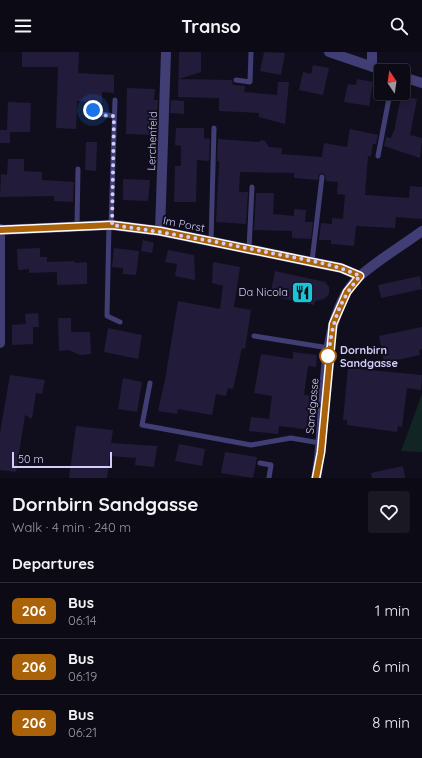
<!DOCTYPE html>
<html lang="en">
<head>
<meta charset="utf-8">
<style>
  :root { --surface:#0c0a15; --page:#1a1822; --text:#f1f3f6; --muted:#9a9aa0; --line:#2c2b34 }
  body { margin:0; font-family:Quicksand,sans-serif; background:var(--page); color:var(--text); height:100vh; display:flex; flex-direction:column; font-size:15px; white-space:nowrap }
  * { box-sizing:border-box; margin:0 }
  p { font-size:13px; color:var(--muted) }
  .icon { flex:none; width:22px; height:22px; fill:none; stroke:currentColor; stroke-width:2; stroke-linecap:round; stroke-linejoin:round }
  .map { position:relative; height:426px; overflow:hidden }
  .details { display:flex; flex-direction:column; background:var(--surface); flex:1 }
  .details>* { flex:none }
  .badge { padding:0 8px; border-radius:6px; font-size:14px; line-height:26px }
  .needle { width:26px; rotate:347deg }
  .buttons { position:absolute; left:374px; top:12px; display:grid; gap:8px }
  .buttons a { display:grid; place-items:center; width:36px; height:36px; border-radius:4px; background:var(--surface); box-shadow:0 2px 6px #0003,0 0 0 1px var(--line); font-size:20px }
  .scale { position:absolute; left:12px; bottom:10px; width:100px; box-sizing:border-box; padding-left:4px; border:2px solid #d3cef9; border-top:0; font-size:11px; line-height:14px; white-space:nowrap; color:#d3cef9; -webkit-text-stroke:3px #100e1c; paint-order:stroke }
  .you { position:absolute; width:20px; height:20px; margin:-10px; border:3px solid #fff; border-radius:50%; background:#1a73e8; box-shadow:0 0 0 6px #1a73e833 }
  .map>.badge { position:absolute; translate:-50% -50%; box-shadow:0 0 0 2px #fff }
  h2 { padding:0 12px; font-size:15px; line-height:36px }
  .round { display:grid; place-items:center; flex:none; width:42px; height:42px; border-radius:4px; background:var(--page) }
  .headline { display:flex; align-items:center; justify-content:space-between; height:68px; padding:0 12px }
  h1 { font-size:19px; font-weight:700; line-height:30px }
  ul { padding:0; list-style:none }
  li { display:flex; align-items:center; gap:12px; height:56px; padding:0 12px; border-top:1px solid var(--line) }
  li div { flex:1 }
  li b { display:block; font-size:15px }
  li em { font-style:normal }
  li .badge { min-width:44px; font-weight:700; text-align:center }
  header { display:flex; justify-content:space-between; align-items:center; height:52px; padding:0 12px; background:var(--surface); font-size:18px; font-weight:700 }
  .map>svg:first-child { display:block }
</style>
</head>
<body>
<header><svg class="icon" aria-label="menu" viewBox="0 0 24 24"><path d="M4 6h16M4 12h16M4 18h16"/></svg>Transo<svg class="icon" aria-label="search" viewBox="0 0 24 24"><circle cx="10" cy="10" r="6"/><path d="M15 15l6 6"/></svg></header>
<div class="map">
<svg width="422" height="426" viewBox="0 0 422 426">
  <rect width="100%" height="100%" fill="#100e1c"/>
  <path fill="#112524" d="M422,342V400L401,399Z"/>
  <path fill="#221c3a" d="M22,0H79L78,21L114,23V41L102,40V51L97,50L93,46L89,50L77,49L76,77L56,76L58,15H22Z
    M179,0H201V20L179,27L232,28L233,33L245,34L244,40L277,43L278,30H289L285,72L259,65V61L219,59V46L178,45Z
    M264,0L285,1L281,23L260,19Z
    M313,13L329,16L323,43L299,38L303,20L311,22Z
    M357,27L373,30L369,54L344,50L348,32L356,33Z
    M127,36L155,37L154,48H158L157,61H154L153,83L126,82Z
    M401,44L417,47L410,83L422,86L420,106L384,94L386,85L391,86L393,80H394Z
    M171,48L184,49V62L170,61Z
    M8,50L31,51L30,80H10V91H0V78H7Z
    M176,76H204V86L210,87L209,109L197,108L196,150H174L175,114H181V94L175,93Z
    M350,77L378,83L376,92H373L371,104H368L365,143L409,146L410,134L422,135V167L396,165L395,176L356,174L354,194L331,192V188H319L321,171L332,172V166L343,167L345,143L337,142L338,130L326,129L325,123L322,121L319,123L318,128L294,126V121L240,120L239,140H248L246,172L216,170L219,113V109H217L218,87L259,90L261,88L265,89L269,95L282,96L281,102L322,105L324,91L347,95Z
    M86,90H97L96,119L85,118Z
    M8,107H24V119L42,120V128L74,130L73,150L54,149V144L0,145L1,122L7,123Z
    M123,127L150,128L148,149L123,148Z
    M256,141H274L273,162L294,164V157L306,158L305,170H313L311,187L292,186V179L254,178Z
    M143,188L154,191L152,201L141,199Z
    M40,196V205H47V210L74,209L75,211L87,210V232L57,233V220L29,221V217L18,218L17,197Z
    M114,196L139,199L136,223L123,222V216L112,215Z
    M168,198L194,203L195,228L175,224L177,212L165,210Z
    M213,210L240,215L234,255L251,258L245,297L242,296L233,337L228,336L226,344L216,342L212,363L178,357L177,362L158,359L165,328L178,249L220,257L223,234L212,231Z
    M275,219L325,230L329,235V242L324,247L315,249L314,253L270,244Z
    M420,224L422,237L381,246L378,233Z
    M38,261L39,275H33V292L12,293V273L26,272L25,262Z
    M58,266H71V280H90L91,302L80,303L69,298L59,299Z
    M422,275V297L419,298L420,303L384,311L379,284Z
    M108,276L142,283L138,307L104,300Z
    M293,300L317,303L316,315L308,314L304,343L316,344L312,378L279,374L278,382L249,379L251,365L269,367L272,344L254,341L261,302L293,307Z
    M348,316L422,323L421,338L407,336L402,375L398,374L397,380L347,373V368H343Z
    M10,323L45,328L42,342L36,341L32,367L25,363L16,420L0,418V381Z
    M123,326L142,330L137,360L118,357Z
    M76,374L113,378L111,391L157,394L154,415L135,413L136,406L110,404L107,426H69Z
    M179,392L205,397L202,414L175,409Z
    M225,400L257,405L253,426L221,421Z
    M403,414L405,426H372L371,421Z"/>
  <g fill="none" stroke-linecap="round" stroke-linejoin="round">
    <path stroke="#413e75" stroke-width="5" d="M236,28L250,30L251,0
      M93,50V58L95,61L114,64
      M378,104L390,41
      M77,173L78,117
      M109,173L107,264L120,270
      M111,173L115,48
      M211,189L214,76
      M249,197L252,135
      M312,209L322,125
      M254,284L329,296
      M150,331L142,373L251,393L291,386L320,391
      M260,411L271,413L269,426"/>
    <path stroke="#413e75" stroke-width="10" d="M329,0L385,19
      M372,15V0
      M403,25L422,31
      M0,178L111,173L160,179L341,216L360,224
      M160,179L166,0
      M0,291V177
      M316,426C328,369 315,264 360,224C379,207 402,194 422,179"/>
  </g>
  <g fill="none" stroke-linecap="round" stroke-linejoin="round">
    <defs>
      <path id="line" d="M0,178L112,173L160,179L341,216L360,224L347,240L333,272L321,400L316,426"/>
    </defs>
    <use href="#line" stroke="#fff" stroke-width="9"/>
    <use href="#line" stroke="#ab630a" stroke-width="6"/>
    <path stroke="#d3cef9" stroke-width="4" stroke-dasharray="0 7.2" d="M93,58L100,63L114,64L112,173C165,180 218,190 271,201C301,207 332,211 360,224C337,251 331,275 328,309V304"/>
  </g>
  <defs>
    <symbol id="restaurant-square" viewBox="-11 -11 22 22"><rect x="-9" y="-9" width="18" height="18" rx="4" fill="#1ac5da" stroke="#100e1c"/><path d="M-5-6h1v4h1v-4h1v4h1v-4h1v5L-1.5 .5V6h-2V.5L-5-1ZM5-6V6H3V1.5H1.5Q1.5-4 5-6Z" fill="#111"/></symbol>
  </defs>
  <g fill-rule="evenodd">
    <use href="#restaurant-square" x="290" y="228" width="25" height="25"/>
  </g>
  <circle fill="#fff" stroke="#ab630a" stroke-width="2" cx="328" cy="304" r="8"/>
  <g text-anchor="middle" stroke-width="4" stroke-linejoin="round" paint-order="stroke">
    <g font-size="11" fill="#d3cef9" stroke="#100e1c">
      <text transform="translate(152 89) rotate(-88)" y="4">Lerchenfeld</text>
      <text transform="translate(184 172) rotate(11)" y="4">Im Porst</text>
      <text transform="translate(312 354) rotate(-85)" y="4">Sandgasse</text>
    </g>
    <g font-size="11" fill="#d3cef9" stroke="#100e1c" text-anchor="end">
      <text x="288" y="244">Da Nicola</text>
    </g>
    <g font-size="11" font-weight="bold" fill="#d3cef9" stroke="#100e1c" text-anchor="start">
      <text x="340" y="302">Dornbirn<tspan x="340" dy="13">Sandgasse</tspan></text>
    </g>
  </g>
</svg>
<div class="buttons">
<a><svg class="needle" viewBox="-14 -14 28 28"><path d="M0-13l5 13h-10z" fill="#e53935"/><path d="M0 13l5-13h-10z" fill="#9a9aa0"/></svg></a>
</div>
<div class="scale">50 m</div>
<div class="you" style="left:93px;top:58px"></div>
</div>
<section class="details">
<div class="headline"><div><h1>Dornbirn Sandgasse</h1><p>Walk · 4 min · 240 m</p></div><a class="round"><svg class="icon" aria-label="heart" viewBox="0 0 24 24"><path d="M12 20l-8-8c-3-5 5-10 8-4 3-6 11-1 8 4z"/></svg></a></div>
<h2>Departures</h2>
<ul>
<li><span class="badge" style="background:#ab630a;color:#fff">206</span><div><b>Bus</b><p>06:14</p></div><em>1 min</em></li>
<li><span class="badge" style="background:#ab630a;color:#fff">206</span><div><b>Bus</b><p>06:19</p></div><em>6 min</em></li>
<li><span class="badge" style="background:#ab630a;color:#fff">206</span><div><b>Bus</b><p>06:21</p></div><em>8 min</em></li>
</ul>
</section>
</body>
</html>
